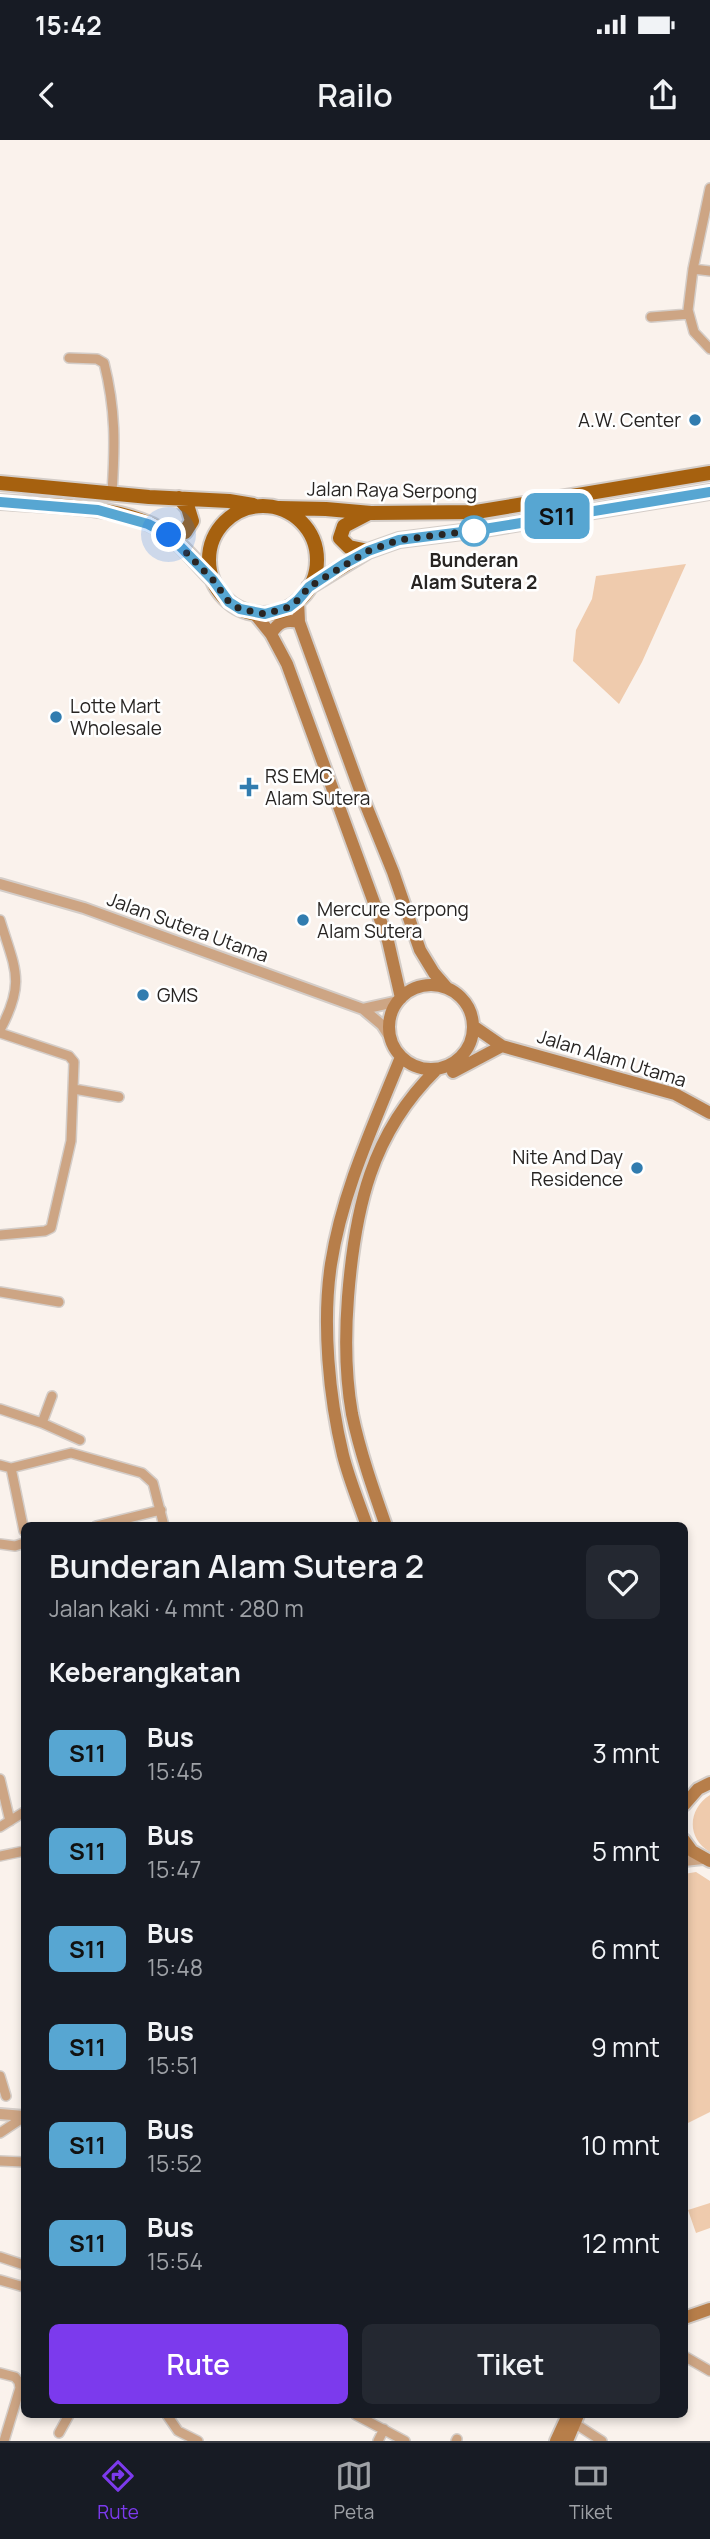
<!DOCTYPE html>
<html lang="id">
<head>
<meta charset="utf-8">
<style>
  :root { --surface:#171b24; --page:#242831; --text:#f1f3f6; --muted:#9ea1a6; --line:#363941; --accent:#7c3aed }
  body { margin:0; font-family:Manrope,sans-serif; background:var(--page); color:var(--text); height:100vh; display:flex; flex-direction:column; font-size:26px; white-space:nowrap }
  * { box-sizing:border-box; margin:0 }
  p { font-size:23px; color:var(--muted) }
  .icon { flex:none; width:38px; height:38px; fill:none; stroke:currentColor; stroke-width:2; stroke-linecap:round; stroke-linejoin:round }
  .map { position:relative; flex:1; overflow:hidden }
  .drawer { position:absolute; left:21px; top:1382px; width:667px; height:896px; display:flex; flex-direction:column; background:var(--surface); border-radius:10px; box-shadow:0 4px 10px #0003 }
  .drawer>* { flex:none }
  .badge { padding:0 14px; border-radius:10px; font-size:24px; line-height:46px }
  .you { position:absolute; width:35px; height:35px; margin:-18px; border:5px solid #fff; border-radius:50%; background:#1a73e8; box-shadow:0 0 0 10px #1a73e833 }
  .map>.badge { position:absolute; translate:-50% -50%; box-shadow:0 0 0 4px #fff }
  h2 { padding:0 28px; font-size:26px; line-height:63px }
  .round { display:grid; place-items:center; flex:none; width:74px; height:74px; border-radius:10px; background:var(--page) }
  .summary { display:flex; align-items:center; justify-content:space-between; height:119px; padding:0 28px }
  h1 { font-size:33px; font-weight:600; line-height:52px }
  .action { display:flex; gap:14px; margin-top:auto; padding:14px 28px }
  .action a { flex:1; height:80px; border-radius:10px; background:var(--accent); color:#fff; font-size:28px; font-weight:600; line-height:80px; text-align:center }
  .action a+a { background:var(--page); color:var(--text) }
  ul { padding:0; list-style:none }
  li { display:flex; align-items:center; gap:21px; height:98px; padding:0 28px }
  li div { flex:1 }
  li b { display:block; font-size:26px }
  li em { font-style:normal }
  li .badge { min-width:77px; font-weight:700; text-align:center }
  .status { display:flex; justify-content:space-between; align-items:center; height:49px; padding:0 35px; background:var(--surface); direction:ltr }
  .status svg { height:19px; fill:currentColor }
  header { display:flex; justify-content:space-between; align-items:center; height:91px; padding:0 28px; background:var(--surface); font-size:32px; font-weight:600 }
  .dock { display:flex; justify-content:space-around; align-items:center; height:98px; border-top:2px solid var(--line); background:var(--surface); font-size:19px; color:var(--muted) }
  .dock a { display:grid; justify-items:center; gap:4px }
  .dock .active { color:var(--accent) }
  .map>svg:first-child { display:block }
</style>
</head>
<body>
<div class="status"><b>15:42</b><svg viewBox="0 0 49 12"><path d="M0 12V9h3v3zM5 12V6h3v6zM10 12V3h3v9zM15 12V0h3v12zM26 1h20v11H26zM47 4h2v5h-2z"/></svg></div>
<header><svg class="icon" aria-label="back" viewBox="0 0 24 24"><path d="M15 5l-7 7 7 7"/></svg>Railo<svg class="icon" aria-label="share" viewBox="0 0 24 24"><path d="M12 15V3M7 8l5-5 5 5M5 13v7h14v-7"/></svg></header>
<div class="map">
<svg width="710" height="2301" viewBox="0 0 710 2301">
  <rect width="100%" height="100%" fill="#faf2ec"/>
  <path fill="#efcbad" d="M686,424L642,522L619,564L573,521L576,490L592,459L596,436Z
    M710,1655V1712C686,1698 688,1669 710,1655Z
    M696,1732L710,1741V1972L684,1985V1734Z
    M710,2063V2088L696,2093L688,2070Z"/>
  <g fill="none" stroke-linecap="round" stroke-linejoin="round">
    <defs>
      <path id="minor" d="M710,48L693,129L688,170L694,192L710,209
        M693,129L710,131
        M651,177L689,174
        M69,218L97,219L104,223C116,270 115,306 112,353
        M0,780C15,829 26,842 0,890
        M0,893L69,916L74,922L71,1001L51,1088L45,1091L0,1095
        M74,949L119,957
        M0,1152L59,1162
        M0,1269L42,1283L80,1300
        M42,1283L52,1256
        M0,1325L11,1328L71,1313L142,1333L153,1343L164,1386
        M11,1328L24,1391
        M96,1386L161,1370
        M0,1404L15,1406L24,1403
        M0,1639L10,1681
        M0,1687L24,1672
        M0,1716L24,1711
        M0,1936L6,1956
        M0,1993L24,1977
        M0,2021L24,2022
        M0,2117L24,2125
        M0,2140L24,2147
        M684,2216L710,2231
        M0,2233L15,2237L19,2242L20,2248L4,2301
        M167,2275L178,2291L198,2301
        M356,2275L405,2301
        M574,2283L602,2301
        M59,2293L69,2275
        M378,2301L384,2289
        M456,2301L457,2299"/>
      <path id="tertiary" d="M0,744L84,768L363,869L382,885L391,899
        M363,869L399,861
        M684,1721L703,1719
        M0,1974L24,1976"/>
      <path id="secondary" d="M298,460L299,482L361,653L393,732L420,810L434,833L447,848
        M254,473L271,494L287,524L388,801L401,858
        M271,494C278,482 285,479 299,482
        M389 887a42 42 0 1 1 84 0a42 42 0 1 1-84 0Z
        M473,886L502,906L675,954L710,973
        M453,932L502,906
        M367,1386C359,1363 349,1339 343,1315C329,1257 322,1183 331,1124C342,1052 374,984 401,917
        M386,1386C373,1349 360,1312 352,1274C345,1235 345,1196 348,1157C355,1068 371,994 436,930
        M684,1665L698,1649L710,1643
        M684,1700L692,1711L710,1721
        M684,2178L710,2169
        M556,2301L568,2275
        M567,2301L578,2275"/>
      <path id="primary" d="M0,343L149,357L229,361L253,365
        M0,362C49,366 130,364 170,396C185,408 198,425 212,439
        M209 420a54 54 0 1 1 108 0a54 54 0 1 1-108 0Z
        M279,368L326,369L371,373L476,372L710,333
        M367,374L344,386L340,398L349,407L368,411
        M169,395L185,392L192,381L188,368L179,358
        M309,447L368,411L399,400L478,390L710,352"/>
    </defs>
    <use href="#minor" stroke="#d4cdc8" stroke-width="12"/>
    <use href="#tertiary" stroke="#d4cdc8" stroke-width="14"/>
    <use href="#secondary" stroke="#d4cdc8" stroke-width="16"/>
    <use href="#primary" stroke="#d4cdc8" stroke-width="18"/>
    <use href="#minor" stroke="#cda584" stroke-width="9"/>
    <use href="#tertiary" stroke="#cda584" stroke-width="10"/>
    <use href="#secondary" stroke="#b77e4a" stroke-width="12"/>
    <use href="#primary" stroke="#a6610f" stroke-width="14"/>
  </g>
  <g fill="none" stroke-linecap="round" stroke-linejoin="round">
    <defs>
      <path id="line" d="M0,362L98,370L148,384L169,395L213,440L229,462L240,469L265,474L289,467L298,460L309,447L344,424L368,411L399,400L478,390L710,352"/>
    </defs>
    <use href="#line" stroke="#fff" stroke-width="16"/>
    <use href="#line" stroke="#57a6d2" stroke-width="10"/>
    <path stroke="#282523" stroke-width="7" stroke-dasharray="0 12.6" d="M169,395L213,440L229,462L240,469L265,474L289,467L298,460L309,447L368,411L399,400L478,390L474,391"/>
  </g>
  <g fill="#317caf" stroke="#fff" stroke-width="2.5">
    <circle cx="695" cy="280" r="7"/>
    <circle cx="56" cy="577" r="7"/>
    <path d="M245.5 636.5h7v7h7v7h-7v7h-7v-7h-7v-7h7z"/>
    <circle cx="303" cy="780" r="7"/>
    <circle cx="143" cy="855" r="7"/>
    <circle cx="637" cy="1028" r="7"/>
  </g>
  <circle fill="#fff" stroke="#57a6d2" stroke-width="3.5" cx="474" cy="391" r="14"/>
  <g text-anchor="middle" stroke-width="5" stroke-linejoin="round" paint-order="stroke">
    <g font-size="19" fill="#282523" stroke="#fff" text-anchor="start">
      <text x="681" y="287" text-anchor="end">A.W. Center</text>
      <text x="70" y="573">Lotte Mart<tspan x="70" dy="22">Wholesale</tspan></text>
      <text x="265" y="643">RS EMC<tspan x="265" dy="22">Alam Sutera</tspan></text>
      <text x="317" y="776">Mercure Serpong<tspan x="317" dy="22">Alam Sutera</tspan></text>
      <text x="157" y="862">GMS</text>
      <text x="623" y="1024" text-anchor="end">Nite And Day<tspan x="623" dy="22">Residence</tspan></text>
    </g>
    <g font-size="19" fill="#282523" stroke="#fff">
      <text transform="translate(392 350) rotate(1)" y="7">Jalan Raya Serpong</text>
      <text transform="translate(188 787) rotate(20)" y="7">Jalan Sutera Utama</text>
      <text transform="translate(612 918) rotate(17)" y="7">Jalan Alam Utama</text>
    </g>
    <g font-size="19" font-weight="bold" fill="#282523" stroke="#fff">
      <text x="474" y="427">Bunderan<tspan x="474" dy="22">Alam Sutera 2</tspan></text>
    </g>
  </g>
</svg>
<div class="you" style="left:169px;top:395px"></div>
<b class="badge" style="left:557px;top:376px;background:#57a6d2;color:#111">S11</b>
<section class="drawer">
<div class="summary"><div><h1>Bunderan Alam Sutera 2</h1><p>Jalan kaki · 4 mnt · 280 m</p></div><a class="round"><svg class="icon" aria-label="heart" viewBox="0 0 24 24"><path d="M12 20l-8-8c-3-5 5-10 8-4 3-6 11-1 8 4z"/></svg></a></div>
<h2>Keberangkatan</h2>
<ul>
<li><span class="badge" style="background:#57a6d2;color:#111">S11</span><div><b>Bus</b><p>15:45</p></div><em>3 mnt</em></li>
<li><span class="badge" style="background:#57a6d2;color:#111">S11</span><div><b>Bus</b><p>15:47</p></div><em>5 mnt</em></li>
<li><span class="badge" style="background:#57a6d2;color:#111">S11</span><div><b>Bus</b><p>15:48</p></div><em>6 mnt</em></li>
<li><span class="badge" style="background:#57a6d2;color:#111">S11</span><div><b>Bus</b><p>15:51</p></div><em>9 mnt</em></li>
<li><span class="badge" style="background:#57a6d2;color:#111">S11</span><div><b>Bus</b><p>15:52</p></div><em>10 mnt</em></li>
<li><span class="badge" style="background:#57a6d2;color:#111">S11</span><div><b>Bus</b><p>15:54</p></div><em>12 mnt</em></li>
</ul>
<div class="action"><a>Rute</a><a>Tiket</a></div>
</section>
</div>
<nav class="dock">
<a class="active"><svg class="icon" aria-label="directions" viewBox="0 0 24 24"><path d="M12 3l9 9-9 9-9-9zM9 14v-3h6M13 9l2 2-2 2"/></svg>Rute</a>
<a><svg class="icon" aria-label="map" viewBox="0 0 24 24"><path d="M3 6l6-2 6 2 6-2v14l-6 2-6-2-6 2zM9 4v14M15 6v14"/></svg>Peta</a>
<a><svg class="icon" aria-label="tickets" viewBox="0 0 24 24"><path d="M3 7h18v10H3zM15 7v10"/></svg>Tiket</a>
</nav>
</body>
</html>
